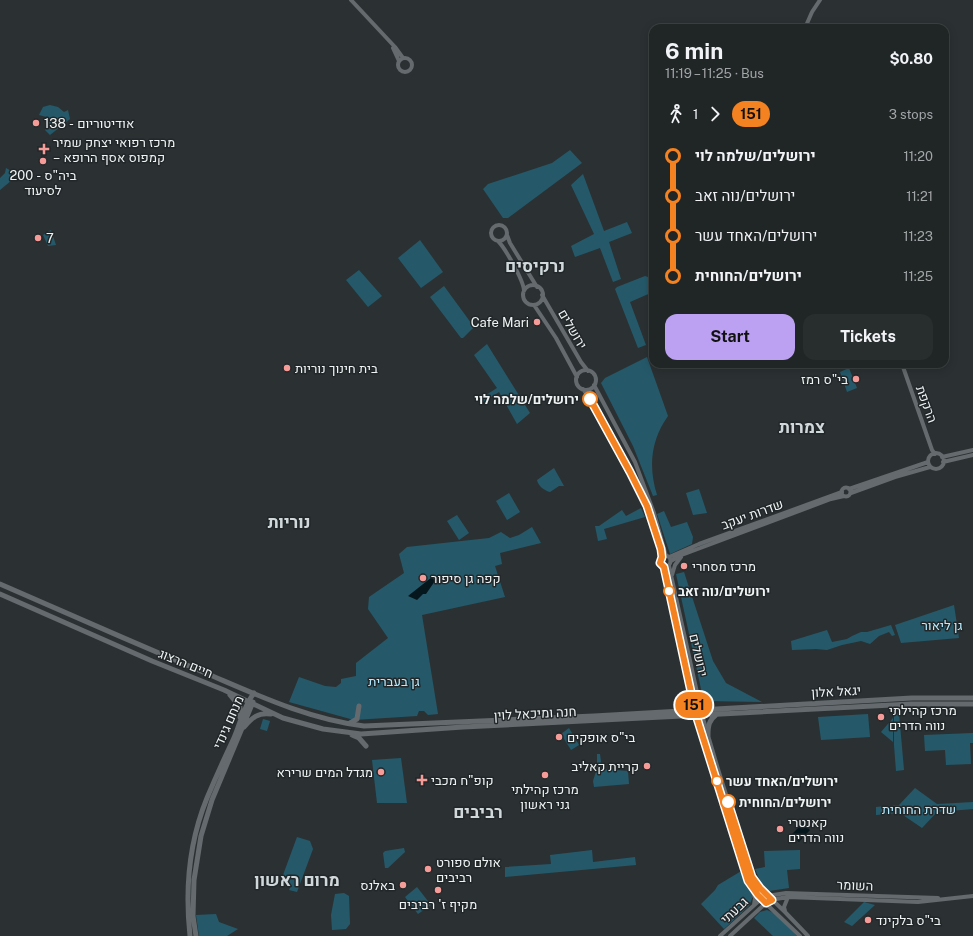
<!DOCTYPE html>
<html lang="en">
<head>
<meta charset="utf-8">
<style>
  :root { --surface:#202526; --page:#282d2e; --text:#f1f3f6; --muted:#a2a5a7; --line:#3d4243; --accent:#bca0f2 }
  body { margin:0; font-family:"Public Sans",Heebo,sans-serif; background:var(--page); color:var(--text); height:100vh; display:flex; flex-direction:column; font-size:15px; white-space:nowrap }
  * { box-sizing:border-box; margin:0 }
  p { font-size:13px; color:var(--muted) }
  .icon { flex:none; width:22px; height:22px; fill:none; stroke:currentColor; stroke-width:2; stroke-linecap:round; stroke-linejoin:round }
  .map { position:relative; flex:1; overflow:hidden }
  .drawer { position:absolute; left:649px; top:24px; width:300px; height:344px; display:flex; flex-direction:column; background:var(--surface); border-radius:12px; box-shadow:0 2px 10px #0003,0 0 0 1px var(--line) }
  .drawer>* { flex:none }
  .badge { padding:0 8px; border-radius:13px; font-size:14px; line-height:26px }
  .map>.badge { position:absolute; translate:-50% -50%; box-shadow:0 0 0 2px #fff }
  .legs { display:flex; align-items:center; gap:6px; height:44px; padding:0 16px; font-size:13px }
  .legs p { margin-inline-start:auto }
  .headline { display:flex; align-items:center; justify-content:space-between; height:68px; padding:0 16px }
  h1 { font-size:22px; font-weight:700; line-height:30px }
  .action { display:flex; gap:8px; margin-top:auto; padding:8px 16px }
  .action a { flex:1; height:46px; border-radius:12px; background:var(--accent); color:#111; font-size:16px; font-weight:700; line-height:46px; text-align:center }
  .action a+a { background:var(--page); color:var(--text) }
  ul { padding:0 16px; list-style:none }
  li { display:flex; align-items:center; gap:14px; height:40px; font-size:15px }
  li i { display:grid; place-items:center; width:6px; height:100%; margin:0 5px; background:currentColor }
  li i::after { content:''; width:10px; height:10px; margin:-5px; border:3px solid; border-radius:50%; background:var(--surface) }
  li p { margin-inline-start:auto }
  li:first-child i { background:linear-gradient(#0000 50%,currentColor 0) }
  li:last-child i { background:linear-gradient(currentColor 50%,#0000 0) }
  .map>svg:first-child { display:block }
</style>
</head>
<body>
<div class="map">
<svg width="973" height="936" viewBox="0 0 973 936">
  <rect width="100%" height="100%" fill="#2b3133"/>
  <path fill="#25596a" d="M50,105L58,107L64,112L68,110L70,119L50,135L45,130L50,118L39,115L43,107Z
    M570,150L582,163L508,218H503L483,189L488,184L552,163Z
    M6,168L18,175L0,190V178L5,173Z
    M583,174L604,231L627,222L632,233L609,242L621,279L613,282L600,248L575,257L571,246L594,234L571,185Z
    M51,230L56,245L48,246L43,235Z
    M420,240L443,272L421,288L398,258Z
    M359,270L382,296L368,307L346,280Z
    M645,276L648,277L653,292L630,302L646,345L638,348L615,289L617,287Z
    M444,286L474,327L463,338H461L430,297Z
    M487,344L530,413L517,424L499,392L480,404L478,400L497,388L474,355Z
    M647,357L668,416C651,440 648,466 657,495L653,496L633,446L601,383L605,378Z
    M849,368L857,388L847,392L840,372Z
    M554,468L564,486H559L550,492C545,491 538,486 537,480Z
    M699,489L707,513L693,515L686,493Z
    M509,493L520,512L507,520L496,501Z
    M641,508L645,517L604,529L607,539L598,541L595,526H599L622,510L626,516Z
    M664,511L671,527L687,522L693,537L692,544L670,554L657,514Z
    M457,515L469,533L459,540L447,521Z
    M532,527L541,543L500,553L502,564L495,566L505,597L422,615L438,714L428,715L424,711H419L417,716L354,720L289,702L299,677L325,686L336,687L341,683V679L356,676V663L388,638L368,609L369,597L404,573L399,554L407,547L489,538L501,532L510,538L519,535Z
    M684,572L713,661L726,683L762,702L707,701L703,698L676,574Z
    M954,605L959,638L901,643L895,625Z
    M891,625L895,635L892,636L889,632L879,636L870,644L861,641L842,645L827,650L816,649L792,650L791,641L827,630L832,642L847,639L852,636L861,632H867Z
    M894,713H899L904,770L896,771L894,745Z
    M868,714L870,737L821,740L818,717Z
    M893,718V742L881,732Z
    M263,719L270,721L267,731L260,729Z
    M569,728L579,745L571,750L561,734Z
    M973,733V743H970L971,764L946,765L945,750L925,751L924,735Z
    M597,754H600L602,769L628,771L629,784L594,787L593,781L597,768Z
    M401,758L407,803H377L372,760Z
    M915,788L937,804L973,802V809L937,812L922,828L900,813L876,815V807L899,805Z
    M297,837L310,841L313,849L297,892L289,890L291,885L287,883L288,877L283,875Z
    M404,848L405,852L388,868H385L383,853L385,851Z
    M592,850L593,862L635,857L636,865L505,877V867L551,864L550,855Z
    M800,850V869L787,870L789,888L769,891L761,883L755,869L765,867L764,851Z
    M743,870L753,896L749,906L724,929L701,904L715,890L718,885Z
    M417,887L431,905L418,914L405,897Z
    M344,893L349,896L350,924L346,929L332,930L331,915L335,894Z
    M864,902L875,905L852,926L844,922Z
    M767,910L774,913L797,936H773L754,918L760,912Z
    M216,914L219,922L238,929L227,936H199L196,915Z"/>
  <path fill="#05171d" d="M432,577L435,581L426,594H423L417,600L408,596Z
    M803,823L810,830L799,842L791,835Z"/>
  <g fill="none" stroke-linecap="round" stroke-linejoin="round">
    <path stroke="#646a6d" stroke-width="4" d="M351,0L395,47L403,58
      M805,28L812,12L820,0
      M393,48L399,61
      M398 65a7 7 0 1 1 14 0a7 7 0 1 1-14 0Z
      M491 233a8 8 0 1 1 16 0a8 8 0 1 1-16 0Z
      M507,235L510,243L537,287
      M498,241C505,248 524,281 524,291
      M523 295a10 10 0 1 1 20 0a10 10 0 1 1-20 0Z
      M542,295L581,362L588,371
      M534,305L556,338L577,377
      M902,364L932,450L935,454
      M576 380a10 10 0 1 1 20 0a10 10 0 1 1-20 0Z
      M594,385L635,462L654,513L666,556
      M583,389L590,399C615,445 656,505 662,557
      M928 461a8 8 0 1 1 16 0a8 8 0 1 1-16 0Z
      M942,457L973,450
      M943,462L973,455
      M841.5 492a4.5 4.5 0 1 1 9 0a4.5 4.5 0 1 1-9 0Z
      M849,489L928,462
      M851,493L895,477L930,467
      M659.5 561a5.5 5.5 0 1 1 11 0a5.5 5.5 0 1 1-11 0Z
      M669,557L699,544L842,492
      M671,561L679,556L831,499L844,496
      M669,566L702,715L718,769L752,877L760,888L785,912L808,936
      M664,567L696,715L748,881L761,899L800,936
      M672,575L675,565L681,557
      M752,889L755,898L754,905
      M785,911L784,907L788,897
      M720,936L761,899L767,896L786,893L938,898
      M730,936L766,903L776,899L788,897L918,902L973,896"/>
    <path stroke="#646a6d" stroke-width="5" d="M0,584C68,614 135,643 203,672C255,694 307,719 364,726L594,716L912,698H973
      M0,594L152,661L224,690L283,718L323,729L361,734L463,727L702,715L911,704H973
      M230,695L240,707V717
      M699,699L707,706L712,707
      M682,711L688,706L691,695
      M350,723L357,719L359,706
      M244,727C252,718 258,712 271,714
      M352,735L359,738L366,746
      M708,735C708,726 709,720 716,715
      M190,936C185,890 189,842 207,798C215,779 224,759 233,740C240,725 243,707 254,693
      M196,936L193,916L194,880L201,836L212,800L253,702"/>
  </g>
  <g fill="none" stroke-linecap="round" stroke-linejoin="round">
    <defs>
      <path id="line-1" d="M590,399L630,472L647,506L661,549L662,557L660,563L664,567L696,715L748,881L758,895L766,903L772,900L760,888L752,877L728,802"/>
    </defs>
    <use href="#line-1" stroke="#fff" stroke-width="9"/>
    <use href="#line-1" stroke="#f58220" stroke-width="6"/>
  </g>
  <g fill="#f59b98" stroke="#222729" stroke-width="1.5">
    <circle cx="36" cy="123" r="4"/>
    <path d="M42 143h4v4h4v4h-4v4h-4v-4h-4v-4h4z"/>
    <circle cx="43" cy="161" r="4"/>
    <circle cx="38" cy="238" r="4"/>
    <circle cx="537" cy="322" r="4"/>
    <circle cx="287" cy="368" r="4"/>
    <circle cx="856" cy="379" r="4"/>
    <circle cx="684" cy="566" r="4"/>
    <circle cx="423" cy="578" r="4"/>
    <circle cx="881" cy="717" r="4"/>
    <circle cx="559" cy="737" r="4"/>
    <circle cx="647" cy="766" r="4"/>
    <circle cx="381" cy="772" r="4"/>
    <circle cx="545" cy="775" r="4"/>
    <path d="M420 774h4v4h4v4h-4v4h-4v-4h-4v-4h4z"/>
    <circle cx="780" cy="829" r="4"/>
    <circle cx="428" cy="869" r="4"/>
    <circle cx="403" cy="885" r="4"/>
    <circle cx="438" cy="890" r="4"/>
    <circle cx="868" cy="920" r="4"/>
  </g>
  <g fill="#fff" stroke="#f58220" stroke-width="2">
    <circle cx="590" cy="399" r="7"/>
    <circle cx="669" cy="591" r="5"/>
    <circle cx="717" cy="781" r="5"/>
    <circle cx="728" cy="802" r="7"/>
  </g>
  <g text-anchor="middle" stroke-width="3" stroke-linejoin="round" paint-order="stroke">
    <g font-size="13" fill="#eff3f4" stroke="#222729" text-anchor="start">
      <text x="44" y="128">138 - אודיטוריום</text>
      <text x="53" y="147">מרכז רפואי יצחק שמיר<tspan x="53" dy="15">– קמפוס אסף הרופא</tspan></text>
      <text x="43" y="180" text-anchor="middle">200 - ביה"ס<tspan x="43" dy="15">לסיעוד</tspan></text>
      <text x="46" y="243">7</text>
      <text x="529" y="327" text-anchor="end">Cafe Mari</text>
      <text x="295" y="373">בית חינוך נוריות</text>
      <text x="848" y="384" text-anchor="end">בי"ס רמז</text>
      <text x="692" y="571">מרכז מסחרי</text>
      <text x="431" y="583">קפה גן סיפור</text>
      <text x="889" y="715">מרכז קהילתי<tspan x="889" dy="15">נווה הדרים</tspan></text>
      <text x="567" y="742">בי"ס אופקים</text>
      <text x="639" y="771" text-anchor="end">קריית קאליב</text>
      <text x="373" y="777" text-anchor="end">מגדל המים שרירא</text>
      <text x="431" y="785">קופ"ח מכבי</text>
      <text x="545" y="794" text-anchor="middle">מרכז קהילתי<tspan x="545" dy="15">גני ראשון</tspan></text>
      <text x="788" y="827">קאנטרי<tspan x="788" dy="15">נווה הדרים</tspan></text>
      <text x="436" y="867">אולם ספורט<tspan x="436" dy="15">רביבים</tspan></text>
      <text x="395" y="890" text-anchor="end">באלנס</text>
      <text x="438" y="909" text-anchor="middle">מקיף ז' רביבים</text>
      <text x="876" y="925">בי"ס בלקינד</text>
    </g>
    <g font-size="13" fill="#eff3f4" stroke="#222729">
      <text transform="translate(573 329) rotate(60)" y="5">ירושלים</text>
      <text transform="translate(927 404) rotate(70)" y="5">הרקפת</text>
      <text transform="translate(752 514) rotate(-20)" y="5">שדרות יעקב</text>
      <text transform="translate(699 655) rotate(77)" y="5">ירושלים</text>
      <text transform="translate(186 663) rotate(22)" y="5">חיים הרצוג</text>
      <text transform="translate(836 691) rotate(-3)" y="5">יגאל אלון</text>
      <text transform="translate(535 713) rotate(-3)" y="5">חנה ומיכאל לוין</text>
      <text transform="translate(228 722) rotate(-66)" y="5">מנחם גינדי</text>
      <text transform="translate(855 885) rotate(2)" y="5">השומר</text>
      <text transform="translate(734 910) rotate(-43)" y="5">גבעתי</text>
    </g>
    <g font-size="13" font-weight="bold" fill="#eff3f4" stroke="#222729" text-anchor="start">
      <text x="579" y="404" text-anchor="end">ירושלים/שלמה לוי</text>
      <text x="678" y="596">ירושלים/נוה זאב</text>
      <text x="726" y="786">ירושלים/האחד עשר</text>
      <text x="739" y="807">ירושלים/החוחית</text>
    </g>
    <g font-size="13" fill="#b7ebff" stroke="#222729">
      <text x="942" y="630">גן ליאור</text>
      <text x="394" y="686">גן בעברית</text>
      <text x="919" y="814">שדרת החוחית</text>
    </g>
    <g font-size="17" font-weight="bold" fill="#d1d8db" stroke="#222729">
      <text x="535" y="272">נרקיסים</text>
      <text x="802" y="433">צמרות</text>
      <text x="289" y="528">נוריות</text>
      <text x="478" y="818">רביבים</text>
      <text x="297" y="886">מרום ראשון</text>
    </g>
  </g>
</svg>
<b class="badge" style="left:694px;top:705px;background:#f58220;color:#111">151</b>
<section class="drawer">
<div class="headline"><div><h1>6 min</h1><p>11:19 – 11:25 · Bus</p></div><b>$0.80</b></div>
<div class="legs"><svg class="icon" aria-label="walk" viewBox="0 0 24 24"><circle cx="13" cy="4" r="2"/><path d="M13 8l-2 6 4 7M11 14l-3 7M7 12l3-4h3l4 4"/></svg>1<svg class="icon" aria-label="forward" viewBox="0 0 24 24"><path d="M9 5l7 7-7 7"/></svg><b class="badge" style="background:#f58220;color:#111">151</b><p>3 stops</p></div>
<ul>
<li><i style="color:#f58220"></i><b>ירושלים/שלמה לוי</b><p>11:20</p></li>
<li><i style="color:#f58220"></i><span>ירושלים/נוה זאב</span><p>11:21</p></li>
<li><i style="color:#f58220"></i><span>ירושלים/האחד עשר</span><p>11:23</p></li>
<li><i style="color:#f58220"></i><b>ירושלים/החוחית</b><p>11:25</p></li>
</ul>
<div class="action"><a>Start</a><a>Tickets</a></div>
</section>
</div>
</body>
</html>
